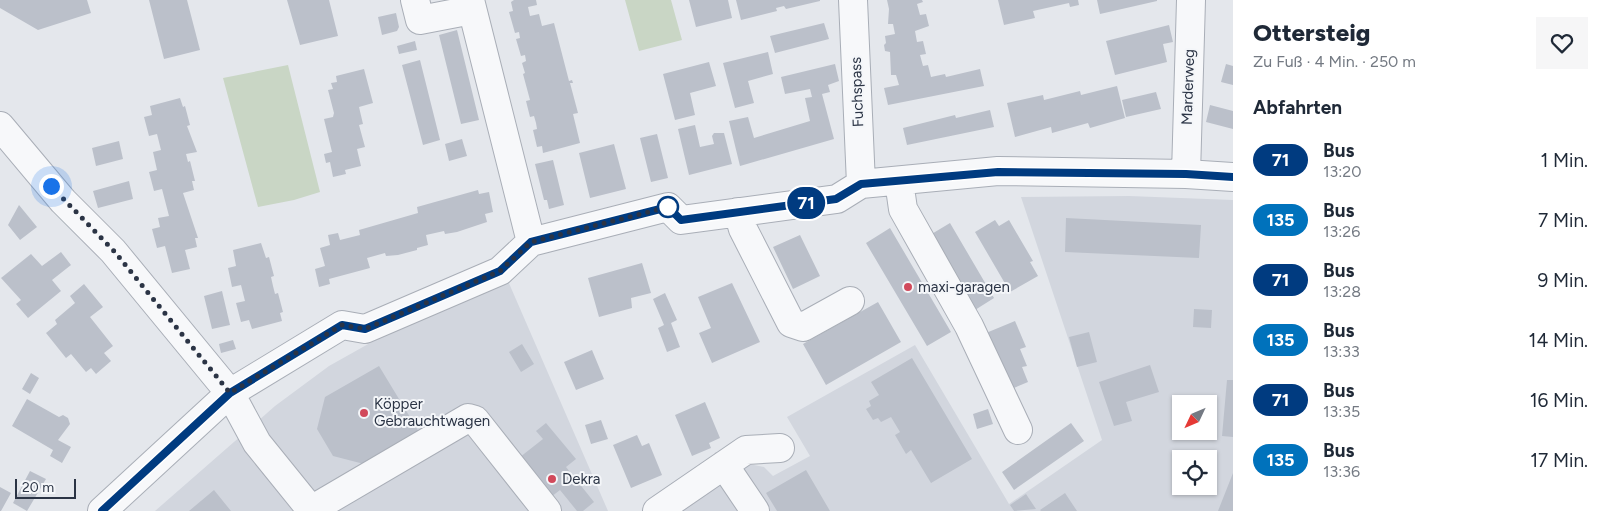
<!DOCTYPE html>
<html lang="de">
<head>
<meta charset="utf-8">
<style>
  :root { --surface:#fff; --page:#f6f6f7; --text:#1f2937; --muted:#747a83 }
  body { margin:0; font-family:Figtree,sans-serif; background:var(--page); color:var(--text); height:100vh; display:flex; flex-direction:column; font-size:19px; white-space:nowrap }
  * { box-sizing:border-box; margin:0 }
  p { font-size:16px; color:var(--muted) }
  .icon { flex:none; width:28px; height:28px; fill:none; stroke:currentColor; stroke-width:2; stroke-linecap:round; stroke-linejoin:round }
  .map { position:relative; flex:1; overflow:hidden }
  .drawer { display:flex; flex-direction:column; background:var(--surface); width:375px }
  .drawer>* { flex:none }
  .badge { padding:0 10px; border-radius:16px; font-size:18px; line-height:32px }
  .needle { width:32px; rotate:226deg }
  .controls { position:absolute; left:1172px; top:395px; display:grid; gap:10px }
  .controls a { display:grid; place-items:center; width:45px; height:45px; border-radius:0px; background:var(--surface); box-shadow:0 1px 4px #0004; font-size:25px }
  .scale { position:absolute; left:15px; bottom:12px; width:61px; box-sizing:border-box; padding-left:5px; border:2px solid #2b3445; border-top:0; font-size:14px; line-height:18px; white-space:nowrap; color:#2b3445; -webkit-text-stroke:4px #f4f6f9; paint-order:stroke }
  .you { position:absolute; width:25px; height:25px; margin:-12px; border:4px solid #fff; border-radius:50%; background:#1a73e8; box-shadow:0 0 0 8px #1a73e833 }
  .map>.badge { position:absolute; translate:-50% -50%; box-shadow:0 0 0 2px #fff }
  h2 { padding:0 20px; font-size:19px; line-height:45px }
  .round { display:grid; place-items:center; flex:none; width:52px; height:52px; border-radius:0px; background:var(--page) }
  .overview { display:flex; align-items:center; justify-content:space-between; height:85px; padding:0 20px }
  h1 { font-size:24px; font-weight:800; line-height:38px }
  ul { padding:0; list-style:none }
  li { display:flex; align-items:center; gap:15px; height:60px; padding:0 20px }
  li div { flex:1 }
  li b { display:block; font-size:19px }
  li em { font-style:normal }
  li .badge { min-width:55px; font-weight:700; text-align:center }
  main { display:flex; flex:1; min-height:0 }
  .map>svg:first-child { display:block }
</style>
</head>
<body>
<main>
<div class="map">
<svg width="1233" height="511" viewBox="0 0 1233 511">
  <rect width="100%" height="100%" fill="#e4e7ec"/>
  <path fill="#d2d6de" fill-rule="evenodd" d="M1129,196L1233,200V511H680L749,464L764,467L773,476L810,456L787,417L915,345L1009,504L1102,440L1021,197ZM1181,404H1209V431H1181ZM1181,459H1209V486H1181Z
    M508,281L608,511H155L275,406L329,366L395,329Z"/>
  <path fill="#c9d6c5" d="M625,0H671L682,40L639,51Z
    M288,65L320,192L294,200L258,207L223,78Z"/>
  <path fill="#bbc0ca" d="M0,0H87L91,13L38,30L0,8Z
    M149,0H187L200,50L164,59Z
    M287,0H329L338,36L300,45Z
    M514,0H536L537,5L528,7L530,16L539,14L542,26L554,23L569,81L572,80L573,83H570L578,113L573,114L580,143L543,153L542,146L537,147L533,130L537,129L536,123L534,116L530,117L526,101L530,100L523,74L525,73L522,63L526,61L525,55L521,56L516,39L520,38L519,32L515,33L509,12L513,11L511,2Z
    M689,0H728L732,18L696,27Z
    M736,0H820V1L786,9L784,6L776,8L777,11L741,20Z
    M887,0H922L923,2L917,4L920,15L926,14L929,26L915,31L917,42L923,41L926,54L920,55L923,66L928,65L931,77L945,74L946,77L980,69L984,86L888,105L884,88L899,85L896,75H891L890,52L885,51L884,45L886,43L885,36L895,34L893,24H888L889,9Z
    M998,0H1078L1079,5L1070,7L1069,3L1033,11L1035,18L1004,25Z
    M1097,0H1157V1L1100,14Z
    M396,13L399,27L397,31L382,35L378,17Z
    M824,23L829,39L775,53L770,36Z
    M1169,25L1173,42L1163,44L1167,62L1115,75L1106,41Z
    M457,30L479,120L461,124L439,35Z
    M415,41L417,50L399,54L397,46Z
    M768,52L773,74L748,81L754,103L735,108L723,63Z
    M420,60L440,140L423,145L402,65Z
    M709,62L716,86L690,93L695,115L675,120L663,74Z
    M835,64L839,81L828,85L830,92L822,94L834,139L740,166L729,121L748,117L754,138L810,121L805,98L812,97L810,89L785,94L781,77Z
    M1226,64L1233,66V85L1221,82Z
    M364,69L373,103L359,107L363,124L359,125L365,147L357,149L361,166L345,170L346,174L333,177L330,162L326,163L324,154L332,152L324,119L333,117L334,113L328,90L333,89L331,83L337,82L336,76Z
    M1117,86L1125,118L1090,128L1088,123L1052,133L1051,127L1015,137L1007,103L1043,95L1044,100L1080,91L1081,95Z
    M1156,92L1161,109L1126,117L1122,100Z
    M180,98L183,107L185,106L190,125L187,126L197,152L186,154L188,162L190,161L195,181H192L194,190L183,193L198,238H195L197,247L185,250L190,269L172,273L165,246L157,248L152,229L160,227L158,218L169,216L162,189L154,191L149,172L157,170L153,152L161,150L157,134L149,136L144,117L152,115L150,106Z
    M1210,105L1233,111V129L1206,122Z
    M990,110L994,127L907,145L903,128L955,115L956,118Z
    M695,125L700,147L714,144L712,136L714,133H724L732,164L689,175L678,129Z
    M657,134L668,178L651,182L640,138Z
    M462,139L467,156L449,161L445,144Z
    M119,141L123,159L96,166L92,148Z
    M614,144L626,189L590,198L579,153Z
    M553,160L564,205L549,209L547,200H544L535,164Z
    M129,181L133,199L98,208L93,191Z
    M478,190L479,194L489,192L493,212L485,214L487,222L457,232L445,234L444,231L426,235L428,245L417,248V250L398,255L386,256L385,253L367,258L370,268L329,279L330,284L319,287L315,269L325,266L320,248L330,245L328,235L338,233L340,240L360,235L359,230L418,213L417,207Z
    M19,205L37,227L20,240L8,225Z
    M1066,218L1201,225L1199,258L1065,252Z
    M995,220L999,226L1009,220L1033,261L1030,262L1038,276L1010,292L975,232Z
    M950,223L994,298L975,310L930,235Z
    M890,228L951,332L927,346L866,243Z
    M800,235L820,276L793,289L773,247Z
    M261,243L266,258L269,257L274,276L271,277L273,286L275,294L278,293L283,312L280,313L282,321L252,329L249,320L241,322L236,303L245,301L241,285L232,287L228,268L236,266L233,250Z
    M61,252L71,265L52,280L61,291L28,318L16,304L21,300L1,278L31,254L42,266Z
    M642,263L651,293L631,298L632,308L599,317L588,278Z
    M732,283L760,342L712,363L699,333L711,328L698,297Z
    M84,284L103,307L90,317L113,346L104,353L111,361L96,374L91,368L86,372L71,354L66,358L46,333L57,324L55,320L75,303L70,296Z
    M222,291L230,325L212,329L204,296Z
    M665,293L677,320L671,323L680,347L667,352L658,328L664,325L653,299Z
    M878,302L901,342L826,385L803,344Z
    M1194,309L1212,310L1211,328L1193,327Z
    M1015,321L1026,347L1020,349L1027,366L1022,367L1028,382L1009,390L986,333Z
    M1089,332L1097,362L1077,367L1069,337Z
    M233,340L236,349L221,353L219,344Z
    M522,344L534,364L521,372L509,352Z
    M592,350L604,379L576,390L564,362Z
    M912,358L972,459L931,483L911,450L906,454L895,435L900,432L891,417L881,422L878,418L873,420L866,409L871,406L869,401L879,395L871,382Z
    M1150,365L1159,392L1126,402L1132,421L1114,426L1099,382Z
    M379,366L419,432L364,464L333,456L317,429L325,397Z
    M31,373L39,378L30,394L22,389Z
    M1227,380H1233V437L1222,436Z
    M27,399L59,417L63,415L68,418L70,424L58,440L71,447L62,463L50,456L53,450L12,426Z
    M705,402L720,438L709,443L711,448L692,456L675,415Z
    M988,409L993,424L977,429L973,414Z
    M601,420L608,439L591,444L585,425Z
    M546,423L576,459L566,467L594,502L583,511H577L560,490L547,500L515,461L543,439L536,431Z
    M1071,423L1084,441L1014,490L1002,472Z
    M637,435L642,446L649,443L662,475L631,488L613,445Z
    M806,470L830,511H777L766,493Z
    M30,471L46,479L27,511L13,503Z
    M1233,473V511H1218Z
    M0,487L11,493L1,511H0Z
    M214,490L231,511H189Z
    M1065,493L1077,511H1041L1040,510Z
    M1026,494L1036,509L1014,511L1010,505Z"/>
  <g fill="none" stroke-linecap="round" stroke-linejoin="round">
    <defs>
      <path id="minor" d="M415,0L420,20L472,10
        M470,0L531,242
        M853,0L861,184
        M0,126L63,201L113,251L230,393L257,443L312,511
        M1186,174L1191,0
        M899,181L903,209L969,326L1018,430
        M738,212L743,229L791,323L803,327L850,301
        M724,465L755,511
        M311,510L468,418L475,420L547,511
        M102,511L230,393L342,325L365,329L500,271L531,242L668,207L681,220L837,199L861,184L998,171L1186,174L1233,177
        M657,511L746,450L780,448"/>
    </defs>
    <use href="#minor" stroke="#a9aeb7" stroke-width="30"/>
    <use href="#minor" stroke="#f7f8fa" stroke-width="28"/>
  </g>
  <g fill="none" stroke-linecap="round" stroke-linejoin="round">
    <defs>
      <path id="line" d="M102,511L230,393L342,325L365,329L500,271L531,242L668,207L681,220L836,199L861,184L998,172L1186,174L1233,177"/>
    </defs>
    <use href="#line" stroke="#fff" stroke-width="11"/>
    <use href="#line" stroke="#003b80" stroke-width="8"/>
    <path stroke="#2b3445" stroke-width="5" stroke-dasharray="0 9" d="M51,186L114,251L230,393L342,325L365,329L500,271L531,242L668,207"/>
  </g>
  <circle fill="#fff" stroke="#003b80" stroke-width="2.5" cx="668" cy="207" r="10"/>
  <g fill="#d1495b" stroke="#f4f6f9" stroke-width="2">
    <circle cx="908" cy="287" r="5"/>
    <circle cx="364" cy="413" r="5"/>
    <circle cx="552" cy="479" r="5"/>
  </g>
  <g text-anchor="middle" stroke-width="4" stroke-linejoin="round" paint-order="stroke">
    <g font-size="15" fill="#2b3445" stroke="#f4f6f9">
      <text transform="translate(1188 87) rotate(-88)" y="5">Marderweg</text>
      <text transform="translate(857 92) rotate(-92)" y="5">Fuchspass</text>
    </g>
    <g font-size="15" fill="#2b3445" stroke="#f4f6f9" text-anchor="start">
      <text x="918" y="292">maxi-garagen</text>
      <text x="374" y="409">Köpper<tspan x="374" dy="17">Gebrauchtwagen</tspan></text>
      <text x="562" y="484">Dekra</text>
    </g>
  </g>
</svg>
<div class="controls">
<a><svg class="needle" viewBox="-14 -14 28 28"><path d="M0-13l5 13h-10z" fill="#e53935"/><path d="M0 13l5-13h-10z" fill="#747a83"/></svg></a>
<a><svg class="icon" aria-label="locate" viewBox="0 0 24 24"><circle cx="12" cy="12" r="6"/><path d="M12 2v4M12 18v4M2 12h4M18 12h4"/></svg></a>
</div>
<div class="scale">20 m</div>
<div class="you" style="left:51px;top:186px"></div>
<b class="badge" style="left:806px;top:203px;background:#003b80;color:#fff">71</b>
</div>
<section class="drawer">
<div class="overview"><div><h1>Ottersteig</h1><p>Zu Fuß · 4 Min. · 250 m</p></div><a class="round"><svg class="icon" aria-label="heart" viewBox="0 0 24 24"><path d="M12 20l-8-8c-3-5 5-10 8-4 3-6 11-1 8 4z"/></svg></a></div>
<h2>Abfahrten</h2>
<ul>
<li><span class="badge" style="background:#003b80;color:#fff">71</span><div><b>Bus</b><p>13:20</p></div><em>1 Min.</em></li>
<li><span class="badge" style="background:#0072bc;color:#fff">135</span><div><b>Bus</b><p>13:26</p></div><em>7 Min.</em></li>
<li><span class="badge" style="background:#003b80;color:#fff">71</span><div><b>Bus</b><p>13:28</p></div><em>9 Min.</em></li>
<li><span class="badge" style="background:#0072bc;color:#fff">135</span><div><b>Bus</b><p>13:33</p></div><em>14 Min.</em></li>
<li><span class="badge" style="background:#003b80;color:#fff">71</span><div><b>Bus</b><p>13:35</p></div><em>16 Min.</em></li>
<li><span class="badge" style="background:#0072bc;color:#fff">135</span><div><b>Bus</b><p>13:36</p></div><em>17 Min.</em></li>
</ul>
</section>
</main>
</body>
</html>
